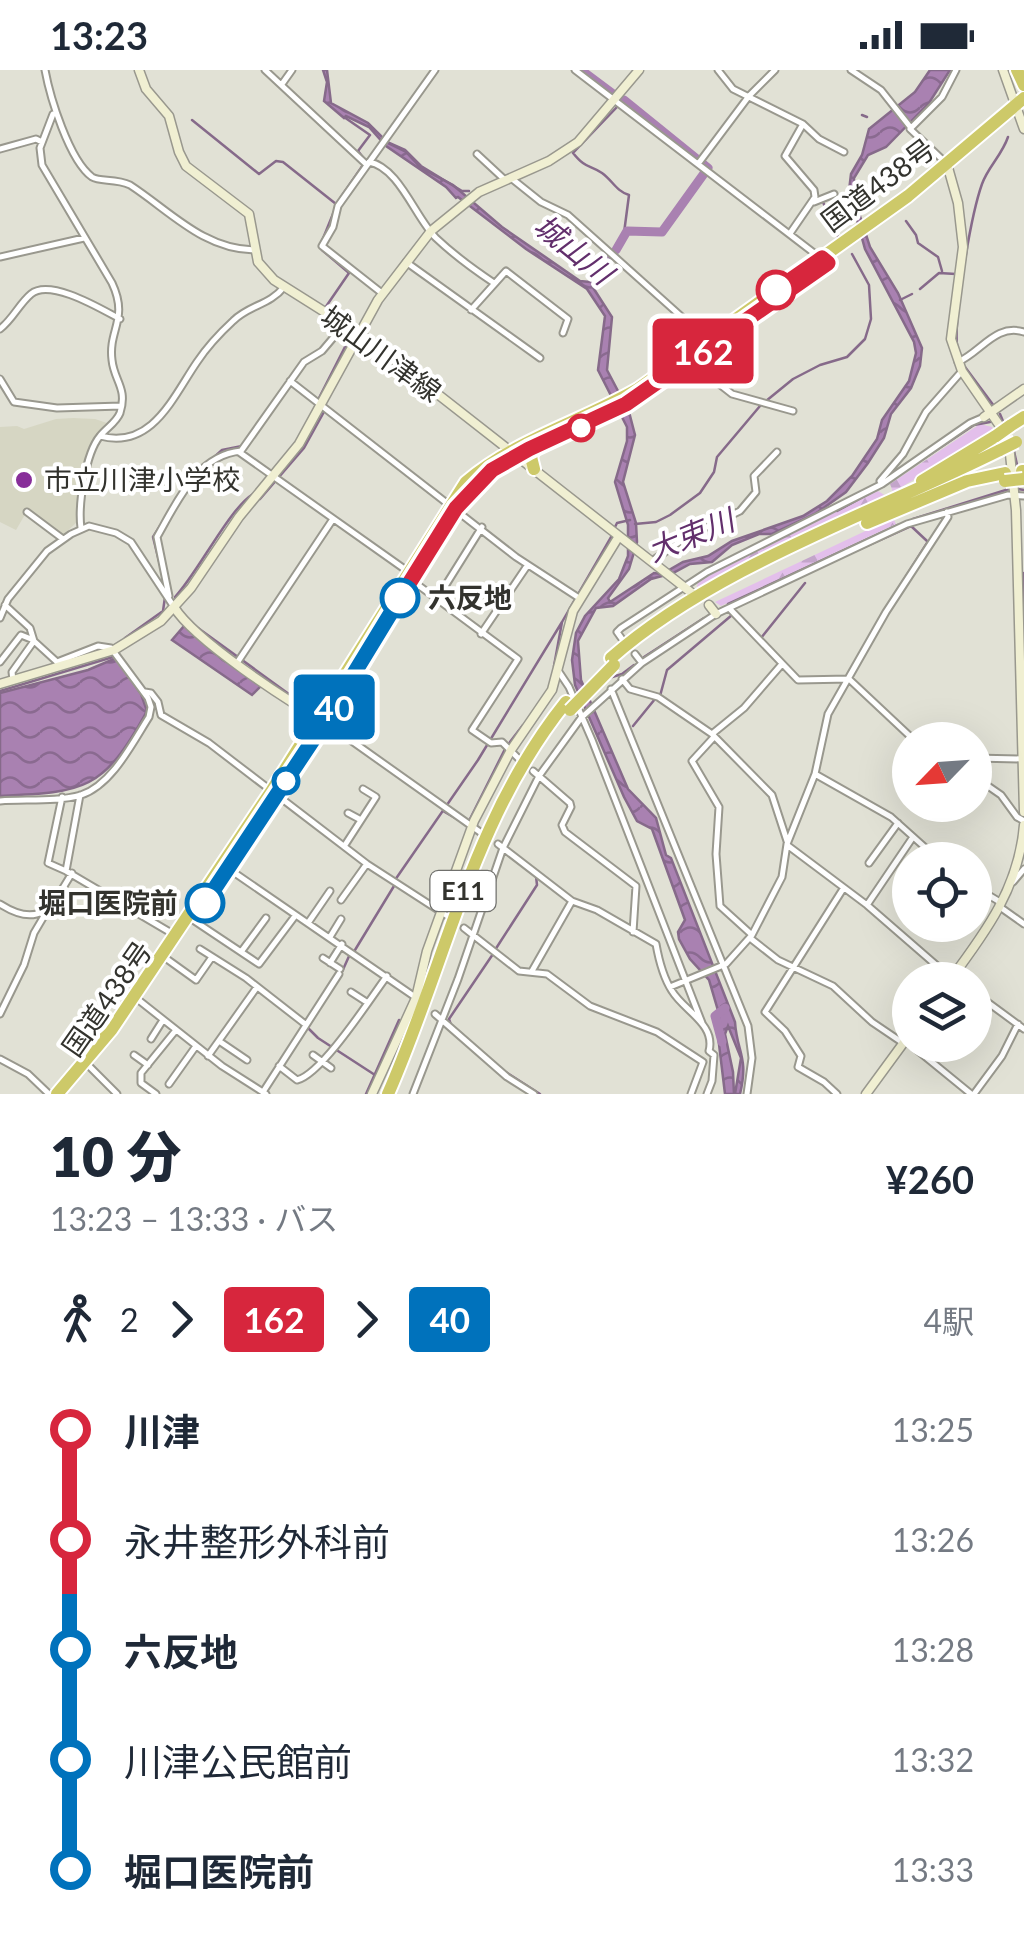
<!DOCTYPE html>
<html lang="ja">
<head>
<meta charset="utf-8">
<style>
  :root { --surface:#fff; --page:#f2f2f3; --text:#1f2937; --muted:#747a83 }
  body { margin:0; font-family:Lato,"Noto Sans JP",sans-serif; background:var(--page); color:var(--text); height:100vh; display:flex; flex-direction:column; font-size:38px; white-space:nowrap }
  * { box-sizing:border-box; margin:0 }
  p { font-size:32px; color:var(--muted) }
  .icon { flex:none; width:55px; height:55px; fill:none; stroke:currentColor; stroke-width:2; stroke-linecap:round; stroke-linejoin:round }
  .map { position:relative; height:1024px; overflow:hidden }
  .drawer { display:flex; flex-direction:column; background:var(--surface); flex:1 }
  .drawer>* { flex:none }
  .badge { padding:0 20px; border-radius:8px; font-size:35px; line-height:65px }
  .needle { width:65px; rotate:245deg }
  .controls { position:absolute; left:892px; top:652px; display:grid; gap:20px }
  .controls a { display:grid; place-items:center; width:100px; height:100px; border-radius:50%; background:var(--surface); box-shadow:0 10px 40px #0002; font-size:50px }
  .map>.badge { position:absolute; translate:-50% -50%; box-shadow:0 0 0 5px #fff }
  .legs { display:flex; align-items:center; gap:15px; height:110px; padding:0 50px; font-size:32px }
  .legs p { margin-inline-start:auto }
  .head { display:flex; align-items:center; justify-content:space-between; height:170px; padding:0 50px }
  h1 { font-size:55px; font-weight:800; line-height:75px }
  ul { padding:0 50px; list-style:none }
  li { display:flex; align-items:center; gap:35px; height:110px; font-size:38px }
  li i { display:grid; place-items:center; width:15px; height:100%; margin:0 12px; background:currentColor }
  li i::after { content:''; width:25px; height:25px; margin:-12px; border:8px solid; border-radius:50%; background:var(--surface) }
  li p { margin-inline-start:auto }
  li:first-child i { background:linear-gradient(#0000 50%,currentColor 0) }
  li:last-child i { background:linear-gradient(currentColor 50%,#0000 0) }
  .status { display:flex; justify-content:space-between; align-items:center; height:70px; padding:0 50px; background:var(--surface); direction:ltr }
  .status svg { height:28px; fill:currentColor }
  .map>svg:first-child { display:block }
</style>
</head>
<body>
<div class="status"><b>13:23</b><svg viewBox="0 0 49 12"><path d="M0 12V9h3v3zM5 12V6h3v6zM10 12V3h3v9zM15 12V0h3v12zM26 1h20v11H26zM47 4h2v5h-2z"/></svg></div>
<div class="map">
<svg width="1024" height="1024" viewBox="0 0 1024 1024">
  <defs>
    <pattern id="forest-firs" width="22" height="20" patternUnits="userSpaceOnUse" patternTransform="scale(2.5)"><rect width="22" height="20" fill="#e3bfeb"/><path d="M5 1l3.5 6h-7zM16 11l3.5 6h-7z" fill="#c3a5ca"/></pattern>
    <pattern id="water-waves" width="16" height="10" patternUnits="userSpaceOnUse" patternTransform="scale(2.5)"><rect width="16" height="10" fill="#a981b1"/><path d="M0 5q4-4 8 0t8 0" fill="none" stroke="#8a6a90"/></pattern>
  </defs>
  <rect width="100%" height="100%" fill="#e1e1d5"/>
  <path fill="#d6d6c3" d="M73,348L95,349L110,354L91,377L78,451L62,466L27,441L16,460L0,452V357L17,356L24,359L56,349Z"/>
  <path fill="url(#forest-firs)" d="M980,354L992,357L994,362L893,422L890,414Z
    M878,421L886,426L699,520L697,517L698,511L711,503Z
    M893,448L896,454L721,536L715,532Z"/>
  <path fill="url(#water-waves)" stroke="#866a8a" stroke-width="2.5" d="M323,0H327L331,33L368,53L388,73L406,82L421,98L453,115L502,157L580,211L590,212L596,197L621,172C611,193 600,192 592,216L612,247L607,300L629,342L635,365L623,412L636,453L637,472L629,499L608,528L610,532L654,503L662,504L683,492L708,486L732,471L803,446L827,431L852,406L877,369L882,350L909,311L916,283L914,272L865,179L849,121L851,104L862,85L869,59L915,22L930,0H950L929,33L886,77L868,85L854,108V128L870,177L898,223L922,278L920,296L911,318L891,344L884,368L868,393L846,422L815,444L772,464H759L732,475L712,492L690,494L673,503L651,509L613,536L596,538L578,571L581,610L628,719L656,748L666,785L671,788L735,952C737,983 749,987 740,1024H735L741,988L728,956L725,964L733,1002L734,1024H725L718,966L719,944L709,910L690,889L679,869L678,862L685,850L652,759L637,751L624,727L575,615L572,590L576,563L585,546L619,509L628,486V455L615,412L627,371V357L598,300L605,246L587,219L526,179L458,127L456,128L446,117L386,76L369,57L346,46L344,48L324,31L327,12Z
    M184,556L262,615L252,625L172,570Z
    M116,588L141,624L147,641C103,721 85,722 0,726V623L88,600Z"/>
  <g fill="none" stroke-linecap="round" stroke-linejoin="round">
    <path stroke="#866a8a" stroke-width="2.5" d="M617,37L573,83C586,99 588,94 602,103C613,111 616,121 629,125L624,163
      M862,45L867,47
      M192,50L259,104L276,91L283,92L336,134
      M387,72L405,80L421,96L462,121H469
      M341,127L363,95L365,90L358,81L370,65L344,47
      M823,132L838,167
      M906,151L916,165L918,173L938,187L942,201
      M322,171L337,134
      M322,180L349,203L325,238
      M920,219L939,203L956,204
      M900,230L912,224
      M957,276C954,244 971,145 982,114C988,97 1002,85 1008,67
      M965,297L994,336
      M284,316L299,295
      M319,328L350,267L349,262L325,247
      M766,331L793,309L820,295L847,287L865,269L871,249L869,215L852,184
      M1000,344L1005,356
      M1013,377L1018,399
      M192,407L222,380L242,376
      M881,417L974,355L990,352
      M1018,419L1024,420
      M260,429L304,378L325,340
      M837,441L874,421
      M913,449L1009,419
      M635,454L656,452L670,445L700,423L714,402L717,387L760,336
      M160,456L153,467L160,495
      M615,457L617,453L630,450
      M851,483L911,456L927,471
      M175,527C199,501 229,439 253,424
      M728,534L898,455
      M886,538L927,473
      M1023,547L1024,503
      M198,558L304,635
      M125,568L163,541L165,527
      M761,568L805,513
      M644,587L704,548
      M554,596L562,552L611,467
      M609,608L622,604L634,595
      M0,621L113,587
      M660,626L667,600L732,545
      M633,656L655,629
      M507,676L523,655
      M443,741L462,752
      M470,749L505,679
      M395,810L478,690L562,552
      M355,880L394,816
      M495,880L537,815L536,806
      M493,884L449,949L451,955L504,1001L540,1024
      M341,904L350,884
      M307,957L318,968L375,1005
      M366,1024L399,950"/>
    <path stroke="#a981b1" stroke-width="9" d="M581,0L612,23
      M616,180L627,161L662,162L708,98L624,30
      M722,972L715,946L725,938"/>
    <defs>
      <path id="street" d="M45,0C50,27 69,90 92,107C100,112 116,108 130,115C170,141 203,179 254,180
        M265,0L367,95
        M575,0L827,193
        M718,0L733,19L803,54L819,69L844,82
        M851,0L881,20L911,58
        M282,14L292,0
        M53,44L40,78L42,95L112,213C129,249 108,260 112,290C114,311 128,318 120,343C116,353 106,358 100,366C85,384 78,436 81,458
        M0,79L36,69L42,72
        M477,84L505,110
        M369,92C399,97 416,149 436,168C454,185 473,199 494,213
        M698,94L749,26L775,0
        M947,94L910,59L942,27L956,0
        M511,108L541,132L568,145L712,274
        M814,132L834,124
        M791,162L815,127L814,120L785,86L803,54
        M0,187L84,168
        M406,192L540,288
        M383,224L322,176L333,157L338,136L435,0
        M471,240L506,201L568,249L563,263
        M0,259C13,249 19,234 31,224C50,208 101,239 120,249
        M686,288L732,324L793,341
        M958,292C981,282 996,253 1024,262
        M0,309L14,332L57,338L121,336
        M290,311L516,487L579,528
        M100,366C152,380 173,327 197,292C207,277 220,263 233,251C249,235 270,235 284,217
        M239,382L403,498L418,515L518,589L472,660L491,673L502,672L520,690
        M882,414L880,411L903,384L926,342L962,301
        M27,442L63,469
        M652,491L688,466L740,441L756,422L754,406L777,382
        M169,526L157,467C177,432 197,385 241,381L304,292L322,281L344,255
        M437,529L482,457
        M5,535L30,558L34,571L12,602L13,610
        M729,538L798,610L849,609L914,670
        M0,548L8,529L47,481L71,464L89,456L116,463L131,472L174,537
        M481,564L527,496
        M622,569L617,562L621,558L707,502L882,414L970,353L984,347
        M34,571L57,592
        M635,584L642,593
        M0,592L21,565L31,569
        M237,593L333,449
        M559,602L569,617L592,670L702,953
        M622,609L630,619L658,627L712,664L772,725L787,771
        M611,619L748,956L752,988L747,1024
        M145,622L151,623L158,632L161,645L209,673L367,794L449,847
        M325,652L480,762
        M712,664L744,638L782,594
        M714,667L692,691L719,737L716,784L720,836L752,865
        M975,688L1022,689
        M533,701L570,733L571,737L562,755L565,762L636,816L633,862
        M815,704L891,747L939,790
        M975,707L1001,725L1017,747L1024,751
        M80,725L66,801L173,864
        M62,727L48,793L66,801
        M0,731C25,729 57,732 81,725C112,715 133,672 149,647L151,637L148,628L111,578L98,576L57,592L58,597
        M348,743L361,750
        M498,774L572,831L597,840L656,874C659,891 663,907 672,921C684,941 716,954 709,981L714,985L712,1011L707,1024
        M345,775L376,727L363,719
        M787,775L867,835L951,908
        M869,793L898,753
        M226,797L418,929
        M1013,812L1024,799
        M975,817L1000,832
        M341,830L366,795
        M0,834C41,860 52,836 72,803
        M867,835L913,767
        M1000,837L1024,854
        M190,848L259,894L295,846
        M308,853L330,821
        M464,858L519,901L547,904L590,936L657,962L703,992L691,1024
        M330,867L341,849
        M750,868L778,890L833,916L872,952L903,973
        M200,879L246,908L305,954
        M241,882L266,848
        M164,887L196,910L212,887
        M323,888L340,899
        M330,893L342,874
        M532,901L572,831
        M670,917L726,894L752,865L782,807L787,774L815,704L828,644L886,542L948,447L947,442
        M351,922L368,933
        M975,923L1024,959
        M136,928L222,996L266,1024
        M0,944L24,895L34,863L47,841
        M435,944L507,1007L534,1024
        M151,969L163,950
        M219,971L247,990
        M911,975L971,1024
        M134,985L148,995
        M313,985L331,998
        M208,986L257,917
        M0,989L28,1004L49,1024
        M87,994L117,1024
        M279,996L297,1010C322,1004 370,929 387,906
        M169,1014L196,976
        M263,1022L339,904
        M156,1024L141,1013V1003L176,960
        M413,1024L458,909L503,778L539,706L581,648L642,593L716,544L907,454L1008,425L1024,426
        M837,1024L824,1012L798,997L801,986L785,961L765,942L843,819
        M974,1024L1002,986L1018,954"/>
      <path id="secondary" d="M139,0L146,19L169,46L179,82L186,96L249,144L258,192L274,210L366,268L693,524
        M1003,0L1024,59
        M947,94L958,133L963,177L951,269L962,301L1004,362
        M984,347L1024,319
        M1009,375L1016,440L1024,742
        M709,535L716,544
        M174,537C195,571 288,631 325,652
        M0,614L114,580L161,551L191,518L239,447L299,374L378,230L431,161L479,122L549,91L578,72L639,0
        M950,910C986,862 1019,817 1024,755
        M372,1024L416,928L427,881L474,751L511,680L552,620L573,541L619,466
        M866,1024L910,964"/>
      <path id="highway" d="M1017,0L1024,15
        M1010,356L1024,347
        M534,399L531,387L536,376
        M1022,401H1024
        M922,411L996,366
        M867,453L967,411L1005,403
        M611,588C714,497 876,442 1000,380
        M57,1024L112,959L272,720L466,412C517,369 581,352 638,319L908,126L1024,28
        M388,1024C447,890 472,749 566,632"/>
    </defs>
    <use href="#street" stroke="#99988e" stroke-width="9"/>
    <use href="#secondary" stroke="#99988e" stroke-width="11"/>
    <use href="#highway" stroke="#fff" stroke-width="16"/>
    <use href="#street" stroke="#fff" stroke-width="5"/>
    <use href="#secondary" stroke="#f0efd2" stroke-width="8"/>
    <use href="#highway" stroke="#cdc969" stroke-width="12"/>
    <defs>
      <path id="highway-bridge" d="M996,366L1010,356
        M1000,380L1016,372
        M1005,411L1023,409
        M570,640L614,595"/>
    </defs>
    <use href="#highway-bridge" stroke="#fff" stroke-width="16" stroke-linecap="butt"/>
    <use href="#highway-bridge" stroke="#cdc969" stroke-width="12"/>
  </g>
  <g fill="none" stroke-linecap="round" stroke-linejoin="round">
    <defs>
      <path id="line-1" d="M400,528L456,438L492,400L529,379L626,334L828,193L822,188L776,220"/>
      <path id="line-2" d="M205,833L319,661L400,528"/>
    </defs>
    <use href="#line-1" stroke="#fff" stroke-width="22"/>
    <use href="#line-2" stroke="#fff" stroke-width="22"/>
    <use href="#line-1" stroke="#d7263d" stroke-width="15"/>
    <use href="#line-2" stroke="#0072bc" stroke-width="15"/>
  </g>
  <g fill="#fff" stroke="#d7263d" stroke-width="5">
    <circle cx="776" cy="220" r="18"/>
    <circle cx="581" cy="358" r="12"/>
  </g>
  <circle fill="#882e9a" stroke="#fff" stroke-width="4" cx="24" cy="410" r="10"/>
  <g fill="#fff" stroke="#0072bc" stroke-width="5">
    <circle cx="400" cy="528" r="18"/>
    <circle cx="286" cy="711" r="12"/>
    <circle cx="205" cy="833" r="18"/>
  </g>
  <g text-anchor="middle" stroke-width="8" stroke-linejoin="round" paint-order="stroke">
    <rect fill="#fff" stroke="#70706d" stroke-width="2.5" x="430.5" y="801" width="65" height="40" rx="8"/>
    <g font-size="25" font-weight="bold" fill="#33332e">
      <text x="463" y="830">E11</text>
    </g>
    <g font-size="28" fill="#33332e" stroke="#fff">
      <text transform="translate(878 115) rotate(-37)" y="10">国道438号</text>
      <text transform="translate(381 284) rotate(36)" y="10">城山川津線</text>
      <text transform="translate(107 929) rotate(-55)" y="10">国道438号</text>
    </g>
    <g font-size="28" fill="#33332e" stroke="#fff" text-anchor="start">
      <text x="44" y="420">市立川津小学校</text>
    </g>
    <g font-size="28" font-weight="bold" fill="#33332e" stroke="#fff" text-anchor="start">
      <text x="428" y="538">六反地</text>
      <text x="178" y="843" text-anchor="end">堀口医院前</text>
    </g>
    <g font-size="30" font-style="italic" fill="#622f6c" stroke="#fff">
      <text transform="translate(573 180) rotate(39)" y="10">城山川</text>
      <text transform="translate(691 466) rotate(-22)" y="10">大束川</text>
    </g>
  </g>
</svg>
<div class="controls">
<a><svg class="needle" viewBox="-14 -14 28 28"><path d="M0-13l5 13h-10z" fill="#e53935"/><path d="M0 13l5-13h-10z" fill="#747a83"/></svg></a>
<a><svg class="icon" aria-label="locate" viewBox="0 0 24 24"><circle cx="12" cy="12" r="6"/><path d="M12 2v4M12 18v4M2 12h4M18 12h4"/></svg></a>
<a><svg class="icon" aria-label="layers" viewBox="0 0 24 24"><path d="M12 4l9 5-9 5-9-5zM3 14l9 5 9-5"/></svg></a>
</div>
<b class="badge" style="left:703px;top:281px;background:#d7263d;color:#fff">162</b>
<b class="badge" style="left:334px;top:637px;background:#0072bc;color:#fff">40</b>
</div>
<section class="drawer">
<div class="head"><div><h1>10 分</h1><p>13:23 – 13:33 · バス</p></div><b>¥260</b></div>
<div class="legs"><svg class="icon" aria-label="walk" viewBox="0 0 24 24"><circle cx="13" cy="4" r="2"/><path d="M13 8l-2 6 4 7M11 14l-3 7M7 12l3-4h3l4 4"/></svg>2<svg class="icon" aria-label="forward" viewBox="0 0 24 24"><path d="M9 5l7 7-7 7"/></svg><b class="badge" style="background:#d7263d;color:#fff">162</b><svg class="icon" aria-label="forward" viewBox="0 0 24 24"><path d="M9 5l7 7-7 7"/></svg><b class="badge" style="background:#0072bc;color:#fff">40</b><p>4駅</p></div>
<ul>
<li><i style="color:#d7263d"></i><b>川津</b><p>13:25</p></li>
<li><i style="color:#d7263d"></i><span>永井整形外科前</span><p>13:26</p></li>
<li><i style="color:#0072bc"></i><b>六反地</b><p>13:28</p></li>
<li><i style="color:#0072bc"></i><span>川津公民館前</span><p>13:32</p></li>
<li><i style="color:#0072bc"></i><b>堀口医院前</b><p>13:33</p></li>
</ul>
</section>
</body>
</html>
